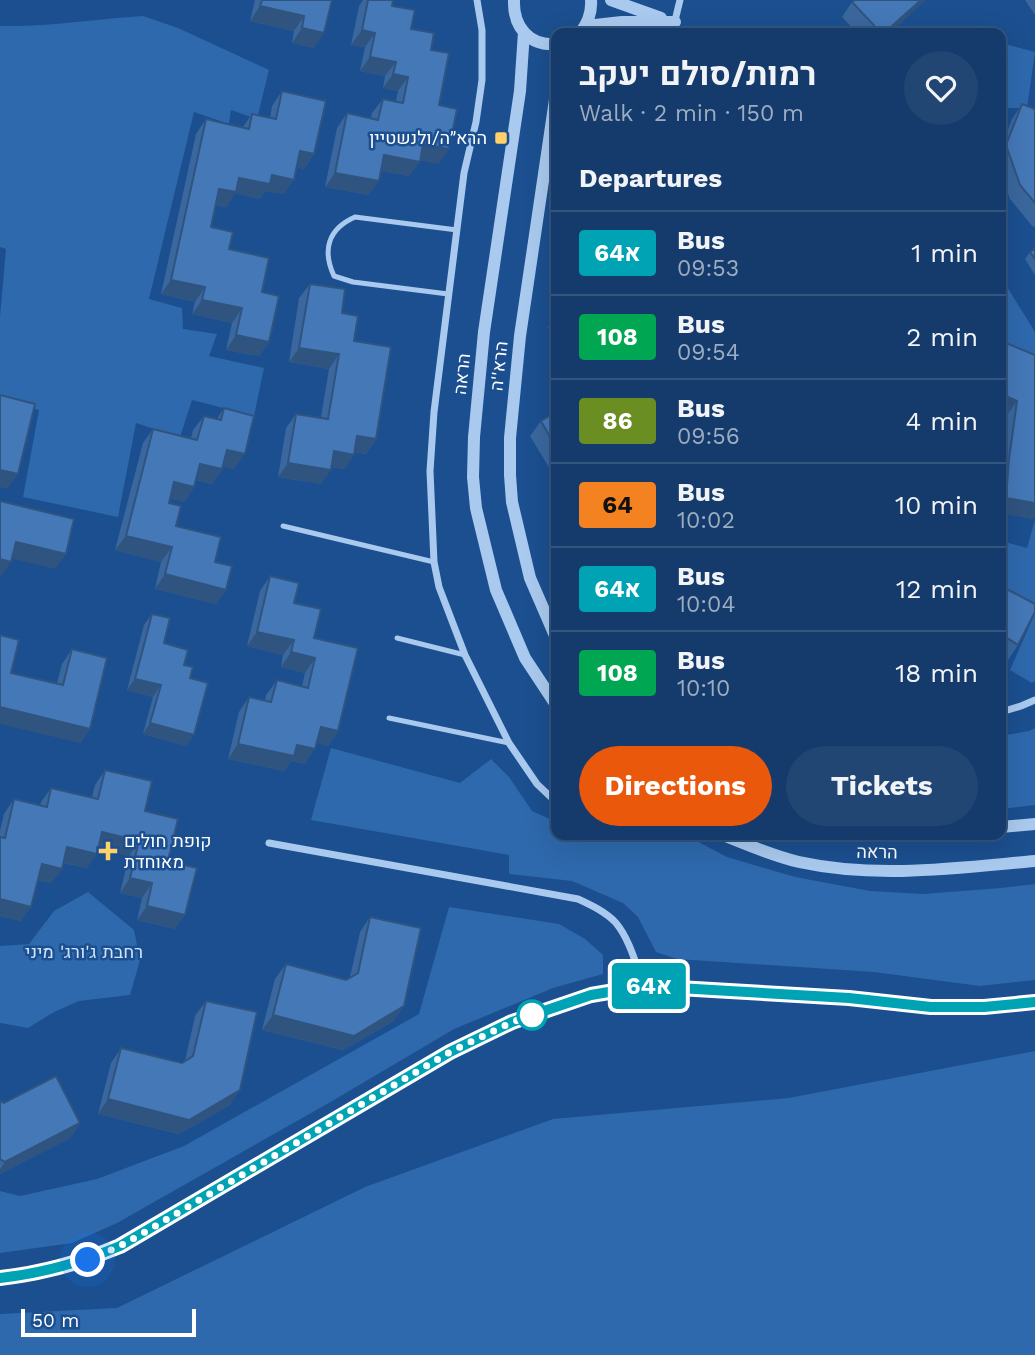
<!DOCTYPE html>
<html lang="en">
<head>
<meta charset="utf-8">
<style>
  :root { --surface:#143b6b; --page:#214673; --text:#f1f3f6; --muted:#9dadc1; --line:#33557e; --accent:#ea580c }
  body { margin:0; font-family:"Work Sans",Heebo,sans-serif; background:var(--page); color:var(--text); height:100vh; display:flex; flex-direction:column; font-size:26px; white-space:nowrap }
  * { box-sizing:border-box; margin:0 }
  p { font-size:23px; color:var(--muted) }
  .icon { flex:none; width:38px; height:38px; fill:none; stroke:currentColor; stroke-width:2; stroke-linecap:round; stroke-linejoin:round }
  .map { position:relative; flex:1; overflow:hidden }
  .drawer { position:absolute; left:551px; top:28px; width:455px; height:812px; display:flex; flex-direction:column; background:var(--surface); border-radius:14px; box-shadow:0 7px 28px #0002,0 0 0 2px var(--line) }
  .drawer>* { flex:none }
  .badge { padding:0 14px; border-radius:5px; font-size:24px; line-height:46px }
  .scale { position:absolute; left:21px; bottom:18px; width:175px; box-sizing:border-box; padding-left:7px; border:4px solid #fff; border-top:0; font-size:19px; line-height:24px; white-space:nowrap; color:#fff; -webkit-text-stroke:5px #1b4f8f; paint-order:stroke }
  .you { position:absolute; width:35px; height:35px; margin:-18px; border:5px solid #fff; border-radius:50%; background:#1a73e8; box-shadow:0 0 0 10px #1a73e833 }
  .map>.badge { position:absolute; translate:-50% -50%; box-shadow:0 0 0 4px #fff }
  h2 { padding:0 28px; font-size:26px; line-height:63px }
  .round { display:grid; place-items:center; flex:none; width:74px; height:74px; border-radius:37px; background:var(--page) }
  .headline { display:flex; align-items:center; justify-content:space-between; height:119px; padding:0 28px }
  h1 { font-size:33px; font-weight:700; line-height:52px }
  .cta { display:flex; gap:14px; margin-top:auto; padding:14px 28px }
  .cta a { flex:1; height:80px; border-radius:42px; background:var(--accent); color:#fff; font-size:28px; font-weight:700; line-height:80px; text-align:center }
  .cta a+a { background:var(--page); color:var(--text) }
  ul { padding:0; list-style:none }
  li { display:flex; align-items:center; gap:21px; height:84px; padding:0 28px; border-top:2px solid var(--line) }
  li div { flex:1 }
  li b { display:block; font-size:26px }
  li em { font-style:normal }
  li .badge { min-width:77px; font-weight:700; text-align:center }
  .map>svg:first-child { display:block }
</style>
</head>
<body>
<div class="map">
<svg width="1035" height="1355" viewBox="0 0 1035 1355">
  <rect width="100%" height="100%" fill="#1b4f8f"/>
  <path fill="#2e69ad" d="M143,16L178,28L269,70L257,119L231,110L229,124L194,112L149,299L182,308L183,329L217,334L209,356L264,368L254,416L192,400L180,437L136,423L118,517L23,497L39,410L0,399V317L6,249L0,247V26C48,27 95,19 143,16Z
    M1001,43L1035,52L1027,108H1001Z
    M1001,277L1035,332V373L1001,358Z
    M1035,520V609L1001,593V541L1027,548Z
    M1035,613V681L1032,683L1010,670Z
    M1035,728V805L1001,809V736L1029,731Z
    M331,748L460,783L491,759L509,777L532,811L556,822V835H685L727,857L795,877L870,891L923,894L1001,888L1035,884V980L980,986L874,972L677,959L656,952L638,917L623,903L572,881L509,874V855L311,820Z
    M88,892L134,930L140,960L130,995L79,1001L54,1012L28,1028L0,1023V946L29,944L54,911Z
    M449,907L559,924L585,939L603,955V974L553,988L454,1029L334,1100L117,1223L72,1243L0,1253V1191L20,1196L97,1179L184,1146L419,1014Z
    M1035,1051V1355H0V1314L117,1308L365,1187L553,1119L789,1098Z"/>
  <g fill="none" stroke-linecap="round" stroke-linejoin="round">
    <path stroke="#a9c9ee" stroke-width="5" d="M448,294L353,282L334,276C322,250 328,229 355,217L457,230
      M283,526L434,562
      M397,638L465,655
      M389,718L509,743"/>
    <path stroke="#a9c9ee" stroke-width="7" d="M477,0L482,30V80L476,122L464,173L434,412L430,471L434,562L439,587L465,655L509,743L537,784L556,802
      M672,33L680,0
      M1001,712L1021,706L1035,700
      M269,843L578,899C591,905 606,912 616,923C630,940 636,965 644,986"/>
    <path stroke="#a9c9ee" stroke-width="12" d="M514,0C513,27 529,46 556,44
      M611,0L661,18
      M586,26L622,22H675
      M524,32L520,91L484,332L474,437L473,477L476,508L496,590L525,658L556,705
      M580,33C588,23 592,13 591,0
      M556,93L520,336L510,438V475L512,502L530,578L556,638
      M1001,827L1035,824
      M723,835C748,845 773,856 799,862C877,879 957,868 1035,861
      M0,1278C44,1273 80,1263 120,1246L450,1052L511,1022L591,995L644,986L849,997L931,1007L984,1008L1035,1002"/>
  </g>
  <path fill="#3a679d" d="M255,0H332L314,48L292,43L294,31L250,21Z
    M363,0H393L392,6L431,50L439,105V164L420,160L409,176L381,171L369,195L325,187L337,128L347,113L371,118L372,113L383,99L396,101L398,91L383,88L385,76L360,71L365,47L351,45L359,6Z
    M1025,0H1035V15Z
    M852,2L890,33H857L842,17Z
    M282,91L314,154L304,169L297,167L284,194L265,191L260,199L235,193L226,207L216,205L211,227L262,292L269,342L259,356L226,350L232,323L192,314L195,302L161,294L196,134L206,119L243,127L252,114L270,118L272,106Z
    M1022,104L1035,109V227L1032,226L1010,199L1001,174V147L1012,119Z
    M1035,248V275L1025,259L1030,252Z
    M310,284L342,313L354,341L376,439L366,454L355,452L354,455L344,469L331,467L321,484L278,477L286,428L296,414L321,417L329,369L289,362L299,298Z
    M556,315V342L548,327Z
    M1001,341L1035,355V517L1033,519L1001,513V458L1007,415L1001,413Z
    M224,408L234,469L223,466L222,469L212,484L196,480L194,487L184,502L170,498L169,503L176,526L215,562L226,590L216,604L155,589L161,562L115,550L143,443L153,429L191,438L193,430L204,416L217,419Z
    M556,412V479L530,436L541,421Z
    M270,576L294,603L314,638L338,731L328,746L317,743L305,764L291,761L284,771L228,759L239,712L249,697L265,701L266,695L277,680L302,686L305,673L281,667L283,655L247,646L260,591Z
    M1001,586L1018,645L1008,660L1001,655Z
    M152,614L164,643L184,665L190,678L194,735L186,746L143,734L153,697L127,690L144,625Z
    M72,649L90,729L80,743L11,673L57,683L62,664Z
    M105,770L145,811L168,861L175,929L137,920L142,898L120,893L129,856L98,848L87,868L63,863L62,869L51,883L38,880L21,921L0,916V831L4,814L14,799L40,806L41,802L51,788L92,797L95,785Z
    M370,917L394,1021L343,1050L262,1030L275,979L286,964L346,980L350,977L360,932Z
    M206,1001L230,1105L179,1134L98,1114L111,1063L121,1048L182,1063L185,1061L195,1016Z
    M0,1101L80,1123L70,1138L0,1174Z"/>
  <path fill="#305480" d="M921,0H926L890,33H884Z
    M260,6L304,16L294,31L250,21Z
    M302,28L324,33L314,48L292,43Z
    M362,30L375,33L365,47L351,45Z
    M370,57L396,62L385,76L360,71Z
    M393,74L408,77L398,91L383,88Z
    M423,144L449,149L439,164L413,159Z
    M300,151L314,154L304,169L290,166Z
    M384,155L420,162L409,176L374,170Z
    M335,173L379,181L369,195L325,187Z
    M272,175L294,180L284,194L265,191L260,199L235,193L226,207L209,203L219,189L239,178Z
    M171,280L205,287L195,302L161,294Z
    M202,300L242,308L232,323L192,314Z
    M236,335L269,342L259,356L226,350Z
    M299,348L339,354L329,369L289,362Z
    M1001,394L1017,401L1007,415L1001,413Z
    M357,436L376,439L366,454L347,450Z
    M227,450L245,454L234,469L217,465Z
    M334,451L354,455L344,469L324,466Z
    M288,463L331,470L321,484L278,477Z
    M200,464L222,469L212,484L190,478Z
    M0,470L18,474L7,489L0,487Z
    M174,482L194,487L184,502L164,497Z
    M1006,498L1035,503V517L1033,519L1001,513V505Z
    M126,536L172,547L161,562L115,550Z
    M16,542L66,554L55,569L5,557Z
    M0,559L11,562L1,576H0Z
    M165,574L226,590L216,604L155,589Z
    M257,632L294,640L283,655L247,646Z
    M291,652L315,658L305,673L281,667Z
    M135,679L161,685L153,697L127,690Z
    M0,707L90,729L80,743L0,724Z
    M150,723L194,735L186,746L143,734Z
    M321,727L338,731L328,746L310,742Z
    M238,744L297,745L315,749L305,764L291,761L284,771L228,759Z
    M102,832L139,841L129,856L92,847Z
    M67,847L97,854L87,868L57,861Z
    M42,864L62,869L51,883L31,878Z
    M130,878L152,883L142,898L120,893Z
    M0,899L31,907L21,921L0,916Z
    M147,906L185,915L175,929L137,920Z
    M404,1006L394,1021L343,1050L262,1030L273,1015Z
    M240,1090L230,1105L179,1134L98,1114L108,1099Z
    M80,1123L70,1138L0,1174V1169L5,1162Z"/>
  <path fill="#4478b7" stroke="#305480" stroke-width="2" d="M262,0H332L324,33L302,28L304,16L260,6Z
    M368,0H393L392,6L415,10L411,29L434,33L431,50L449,53L439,105L457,109L449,149L423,144L420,162L384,155L379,181L335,173L347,113L378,120L383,99L403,103L408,77L393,74L396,62L370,57L375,33L362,30Z
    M855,0H921L884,33H881L852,2Z
    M282,91L326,101L314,154L300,151L294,180L272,175L270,184L239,178L236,192L219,189L211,227L233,232L229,249L269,258L262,292L279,296L269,342L236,335L242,308L202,300L205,287L171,280L206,119L249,129L252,114L276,119Z
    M1022,104L1035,109V203L1020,185L1006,145Z
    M1035,248V259L1030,252Z
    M310,284L345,289L342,313L358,316L354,341L391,347L376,439L357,436L354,455L334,451L331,470L288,463L296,414L328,419L339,354L299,348Z
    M1001,341L1035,355V503L1006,498L1009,459L1017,401L1001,394Z
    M0,395L35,404L18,474L0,470Z
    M224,408L254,416L245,454L227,450L222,469L200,464L194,487L174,482L169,503L181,506L176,526L221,537L215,562L232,566L226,590L165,574L172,547L126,536L153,429L197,440L204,416L221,420Z
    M556,412V448L541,421Z
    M0,501L74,519L66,554L16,542L11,562L0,559Z
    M270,576L299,583L294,603L321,609L314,638L358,648L338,731L321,727L315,749L297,745L294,756L238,744L249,697L271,702L277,680L308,688L315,658L291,652L294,640L257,632Z
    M1001,586L1035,604V612L1018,645L1001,634Z
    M152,614L170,618L164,643L188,650L184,665L193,667L190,678L208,683L194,735L150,723L161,685L135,679Z
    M0,635L19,640L11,673L63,685L72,649L107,658L90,729L0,707Z
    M105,770L152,781L145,811L178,819L168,861L197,868L185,915L147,906L152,883L130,878L139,841L102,832L97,854L67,847L62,869L42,864L31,907L0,899V837L5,838L14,799L47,807L51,788L98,799Z
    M370,917L421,928L404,1006L354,1036L273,1015L286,964L346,980L358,973Z
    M206,1001L257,1012L240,1090L189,1120L108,1099L121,1048L182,1063L193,1056Z
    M56,1076L80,1123L5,1162L0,1159V1101L4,1103Z"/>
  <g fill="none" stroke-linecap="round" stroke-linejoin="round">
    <defs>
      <path id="line" d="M0,1278C44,1273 80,1263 120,1246L450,1052L512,1022L591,995L644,986L849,998L931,1007H984L1035,1002"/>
    </defs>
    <use href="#line" stroke="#fff" stroke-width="16"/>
    <use href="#line" stroke="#00a3b4" stroke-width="10"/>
    <path stroke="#fff" stroke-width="7" stroke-dasharray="0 12.6" d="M88,1260L120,1246L152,1228L450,1052L512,1022L535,1014L532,1015"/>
  </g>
  <g fill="#ffd166" stroke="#1b4f8f" stroke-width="2.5">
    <rect x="494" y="131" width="14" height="14" rx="3.5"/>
    <path d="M104.5 840.5h7v7h7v7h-7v7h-7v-7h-7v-7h7z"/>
  </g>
  <circle fill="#fff" stroke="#00a3b4" stroke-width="3.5" cx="532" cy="1015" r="14"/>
  <g text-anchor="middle" stroke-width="5" stroke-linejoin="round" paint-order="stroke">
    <g font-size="18" fill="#fff" stroke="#1b4f8f" text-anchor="end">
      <text x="487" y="144">הרא״ה/ולנשטיין</text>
      <text x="124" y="847" text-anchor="start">קופת חולים<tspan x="124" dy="21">מאוחדת</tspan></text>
    </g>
    <g font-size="18" fill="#fff" stroke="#1b4f8f">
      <text transform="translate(499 366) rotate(-84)" y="6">הרא''ה</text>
      <text transform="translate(462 374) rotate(-84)" y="6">הראה</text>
      <text transform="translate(877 852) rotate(1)" y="6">הראה</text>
    </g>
    <g font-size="18" fill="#cfe3fa" stroke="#1b4f8f">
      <text x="84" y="958">רחבת ג'ורג' מיני</text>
    </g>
  </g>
</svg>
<div class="scale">50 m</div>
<div class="you" style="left:88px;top:1260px"></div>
<b class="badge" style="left:649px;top:986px;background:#00a3b4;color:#fff">64א</b>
<section class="drawer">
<div class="headline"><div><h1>רמות/סולם יעקב</h1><p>Walk · 2 min · 150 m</p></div><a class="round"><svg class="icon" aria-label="heart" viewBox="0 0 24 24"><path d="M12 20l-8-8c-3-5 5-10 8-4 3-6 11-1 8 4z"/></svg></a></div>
<h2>Departures</h2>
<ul>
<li><span class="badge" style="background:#00a3b4;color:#fff">64א</span><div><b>Bus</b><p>09:53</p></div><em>1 min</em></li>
<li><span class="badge" style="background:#00a651;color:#fff">108</span><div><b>Bus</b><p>09:54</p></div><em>2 min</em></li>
<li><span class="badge" style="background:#6b8e23;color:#fff">86</span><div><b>Bus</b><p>09:56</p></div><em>4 min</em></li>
<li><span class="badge" style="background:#f58220;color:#111">64</span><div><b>Bus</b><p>10:02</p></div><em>10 min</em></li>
<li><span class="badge" style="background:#00a3b4;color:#fff">64א</span><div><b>Bus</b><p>10:04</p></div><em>12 min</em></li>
<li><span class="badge" style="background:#00a651;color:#fff">108</span><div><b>Bus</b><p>10:10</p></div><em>18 min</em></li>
</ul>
<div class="cta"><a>Directions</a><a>Tickets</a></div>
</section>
</div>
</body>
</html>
